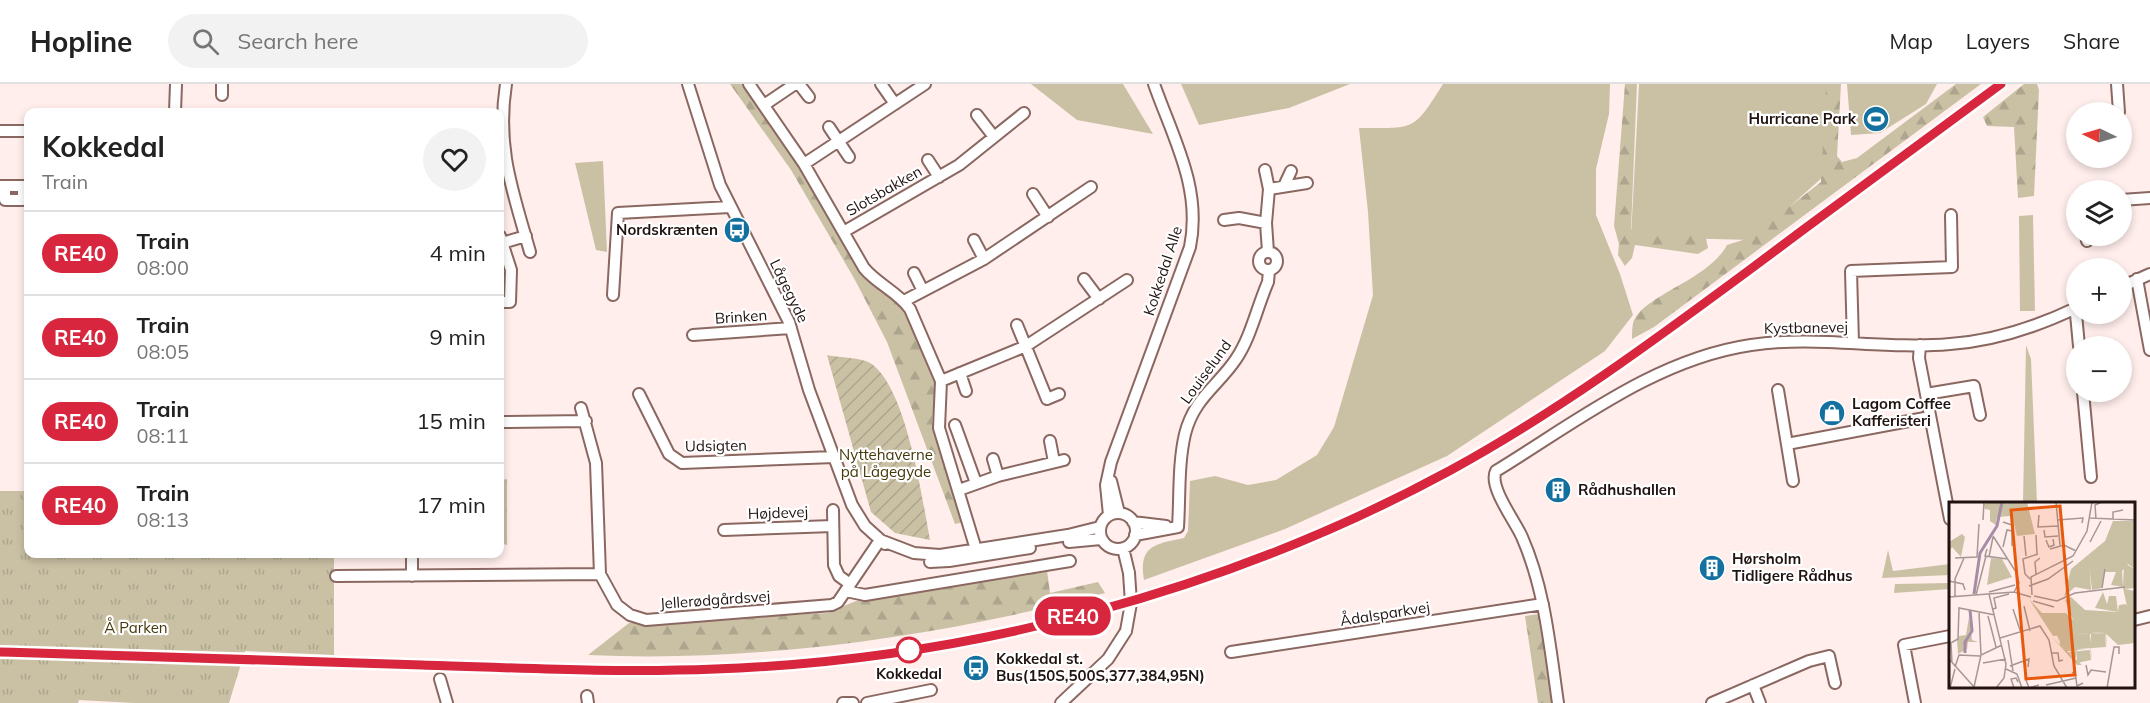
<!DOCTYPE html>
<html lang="en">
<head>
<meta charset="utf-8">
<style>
  :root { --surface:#fff; --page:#f2f2f2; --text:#222; --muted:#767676; --line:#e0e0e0 }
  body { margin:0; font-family:Mulish,sans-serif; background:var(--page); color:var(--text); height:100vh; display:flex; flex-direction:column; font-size:22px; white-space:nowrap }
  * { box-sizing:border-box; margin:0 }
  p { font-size:20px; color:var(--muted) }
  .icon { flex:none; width:33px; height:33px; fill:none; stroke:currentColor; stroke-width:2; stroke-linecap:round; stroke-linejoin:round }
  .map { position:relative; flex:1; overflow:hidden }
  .side { position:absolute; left:24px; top:24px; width:480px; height:450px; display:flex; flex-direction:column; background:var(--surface); border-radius:12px; box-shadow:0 3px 9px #0003 }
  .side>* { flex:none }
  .badge { padding:0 12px; border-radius:20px; font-size:21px; line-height:39px }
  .needle { width:39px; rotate:275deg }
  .controls { position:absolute; left:2066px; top:18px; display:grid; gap:12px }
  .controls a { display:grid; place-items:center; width:66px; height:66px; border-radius:50%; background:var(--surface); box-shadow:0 3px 9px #0003; font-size:30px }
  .map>.badge { position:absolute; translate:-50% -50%; box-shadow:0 0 0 3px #fff }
  .round { display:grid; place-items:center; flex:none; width:63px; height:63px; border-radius:32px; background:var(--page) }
  .overview { display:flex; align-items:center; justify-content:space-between; height:102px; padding:0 18px }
  h1 { font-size:28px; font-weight:700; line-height:45px }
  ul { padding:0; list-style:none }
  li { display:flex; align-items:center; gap:18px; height:84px; padding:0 18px; border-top:2px solid var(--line) }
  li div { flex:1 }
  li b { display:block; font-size:22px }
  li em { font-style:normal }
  li .badge { min-width:66px; font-weight:700; text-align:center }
  header { display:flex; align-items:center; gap:36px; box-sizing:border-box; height:84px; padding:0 30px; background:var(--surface); border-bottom:2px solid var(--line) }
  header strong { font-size:28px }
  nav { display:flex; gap:33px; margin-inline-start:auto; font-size:21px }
  .search { width:420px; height:54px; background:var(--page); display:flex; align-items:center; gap:15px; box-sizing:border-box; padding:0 21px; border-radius:33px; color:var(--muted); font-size:22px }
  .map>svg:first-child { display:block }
</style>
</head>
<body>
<header>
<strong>Hopline</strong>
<div class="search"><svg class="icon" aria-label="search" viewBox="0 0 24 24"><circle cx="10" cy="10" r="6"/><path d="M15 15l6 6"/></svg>Search here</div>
<nav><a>Map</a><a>Layers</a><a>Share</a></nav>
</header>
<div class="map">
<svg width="2150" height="619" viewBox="0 0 2150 619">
  <defs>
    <pattern id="forest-firs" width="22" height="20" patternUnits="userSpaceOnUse" patternTransform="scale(1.5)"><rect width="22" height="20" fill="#cac1a5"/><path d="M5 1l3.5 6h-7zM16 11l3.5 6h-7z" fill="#ada58d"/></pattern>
    <pattern id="park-tufts" width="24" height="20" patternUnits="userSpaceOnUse" patternTransform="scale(1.5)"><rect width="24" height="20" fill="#cac1a5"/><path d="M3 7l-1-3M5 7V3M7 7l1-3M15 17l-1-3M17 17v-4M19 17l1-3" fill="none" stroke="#ada58d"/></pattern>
    <pattern id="garden-furrows" width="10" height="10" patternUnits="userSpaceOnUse" patternTransform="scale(1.5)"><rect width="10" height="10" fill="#cac1a5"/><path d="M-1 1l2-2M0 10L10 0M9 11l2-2" fill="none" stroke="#ada58d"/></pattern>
  </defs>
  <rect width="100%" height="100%" fill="#ffeeeb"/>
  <path fill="#cac1a5" d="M1031,0H1123L1153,50L1077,36Z
    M1181,0H1350L1289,24L1199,41Z
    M1443,0H1610L1609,30L1596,85V131L1620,190L1633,231L1605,267L1447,372L1285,445L1144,496C1138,461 1156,460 1184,454L1188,447L1190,397L1215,392L1248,401L1276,396L1317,371L1334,343L1373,211L1368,128L1359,44C1415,44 1413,48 1443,0Z
    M1639,0H1827L1824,92L1752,156L1631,153Z
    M1847,0H1937L1926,20L1880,49L1851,51Z
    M603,77L607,168L596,166L575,79Z
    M2033,131L2035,227H2020L2019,132Z
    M2026,261L2031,275L2037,419H2023Z
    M1888,466L1893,487L1950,480V491L1882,494Z
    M1950,499V505L1894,509L1895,500Z"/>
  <path fill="url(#forest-firs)" d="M730,0H744L817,110L858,180L902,221L936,302L932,339L964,438L955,440L887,258L855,196L791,86Z
    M1625,0H1637L1631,145L1637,150L1705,149L1708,164L1698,170L1635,161L1632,174L1625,182L1618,171L1619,160L1614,142Z
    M1826,0H1841L1837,72L1842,78L1857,74L1956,0H1981L1654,243L1632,255C1632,249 1632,241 1634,236C1647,210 1708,196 1727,161L1749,154L1821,98Z
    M2024,0H2037L2039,6L2034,112L2018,114L2014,43L1987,42L1983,33Z
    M1047,486L1050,509L1098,498L1105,509C942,552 758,579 588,571L629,539L827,529L856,517Z
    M1539,530L1552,619H1538L1525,532Z"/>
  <path fill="url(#park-tufts)" d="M507,395V461L500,459C499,437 503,418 501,396Z
    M0,407H28V470H334V571L245,567L229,619H134L79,616L78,619H0Z"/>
  <path fill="url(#garden-furrows)" d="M827,271C839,274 864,273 873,281C907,308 922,413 930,456L895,449L871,428Z"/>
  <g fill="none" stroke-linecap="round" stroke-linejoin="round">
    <defs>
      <path id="minor" d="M506,0C496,64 513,108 530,168
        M688,0L720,101L789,238L809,306L852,421L865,442L885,460
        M749,0L804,80L864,184C877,200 898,208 910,225L941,297L939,344L978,472
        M799,0L809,13
        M881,0L895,20
        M2117,0L2119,28
        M222,11V0
        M764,21L795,0
        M175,28L176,0
        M977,31L994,53
        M829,43L849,73
        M0,47H28
        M928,76L939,93
        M804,80L925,0
        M1265,86L1269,105
        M0,102H23V116H5V102
        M1284,102L1291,87
        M1033,110L1048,133
        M2121,116L2150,114
        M1224,136L1239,134L1266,139
        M845,147L959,81L1024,29
        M500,152L511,186L510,218H500
        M2086,152L2087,157
        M974,156L984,175
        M502,159L526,152
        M1259 177a9 9 0 1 1 18 0a9 9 0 1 1-18 0Z
        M1268,168L1266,139L1269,105L1307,99
        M914,189L923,207
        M1084,195L1099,215
        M2137,195L2150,266
        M2121,203L2150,190
        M613,211L618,129L730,123
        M904,217L984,175L1091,103
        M2076,230L2079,262
        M1017,241L1047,315L1059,310
        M693,251L791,244
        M1853,259L1851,187L1952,183L1951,131
        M1920,261L1919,274L1950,435
        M960,289L966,307
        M941,297L1026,262L1127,196
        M1778,306L1793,397
        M2083,308L2091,393
        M639,310L669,370L682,379L834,373
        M1926,310L1974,302L1980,331
        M581,324L596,379L600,490L617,521L630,531L646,536L832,521L838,518L880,456L914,469L940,471L1068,451L1100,443
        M500,338L586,337
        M955,341L976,399
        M1050,357L1054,378
        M1787,360L1930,333
        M993,375L998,392
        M1111,397L1119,429
        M959,406L998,392L1064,376
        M833,426L834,481L839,492L850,500
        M1100 447a18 18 0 1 1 36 0a18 18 0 1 1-36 0Z
        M1109,431L1106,401L1111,378L1190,163C1202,104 1173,54 1154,0
        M1133,438L1166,442
        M724,446L833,442
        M1135,451L1178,443C1180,413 1178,380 1185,350C1194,314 1218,302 1236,275C1251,253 1257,223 1268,198L1269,187
        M1069,458L1101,455
        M1123,464L1129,489
        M412,470V492
        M930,478L949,477L1030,464
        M336,492L600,490
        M846,507L865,511L1070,477
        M2134,536L2150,532
        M1231,568L1543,520
        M440,595L447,619
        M1753,601L1760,619
        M587,612L588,619
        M843,619H853
        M867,619L931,606
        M1061,619L1108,575L1126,547
        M1558,619C1550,564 1545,505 1522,453C1515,437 1488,402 1496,387C1576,338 1656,275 1751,261C1817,251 1884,266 1950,260C1995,257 2036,243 2076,224
        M1712,619L1809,577L1829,572L1835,599
        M1915,619L1904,561L1950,552"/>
    </defs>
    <use href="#minor" stroke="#8a6861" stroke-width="14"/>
    <use href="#minor" stroke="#fff" stroke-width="10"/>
    <path stroke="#463735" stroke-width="2" stroke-dasharray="8 8" stroke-linecap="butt" d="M0,568C144,572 289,577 433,582C527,584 621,589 715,585C968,575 1229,508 1451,386C1557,328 1652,258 1748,187C1832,124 1917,62 2001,0"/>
    <defs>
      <path id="minor-bridge" d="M1126,547L1131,519L1129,489"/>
    </defs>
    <use href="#minor-bridge" stroke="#8a6861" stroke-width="14" stroke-linecap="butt"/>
    <use href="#minor-bridge" stroke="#fff" stroke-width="10"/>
  </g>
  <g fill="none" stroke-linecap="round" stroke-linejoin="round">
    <defs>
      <path id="line" d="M0,568C141,572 282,577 422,581C520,584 618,589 715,585C969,576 1228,507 1451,386C1557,328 1652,258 1748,187C1832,124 1917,62 2001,0"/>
    </defs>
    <use href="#line" stroke="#fff" stroke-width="14"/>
    <use href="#line" stroke="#d7263d" stroke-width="9"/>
  </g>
  <defs>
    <symbol id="stadium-disc" viewBox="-11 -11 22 22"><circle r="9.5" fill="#14719f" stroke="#fff"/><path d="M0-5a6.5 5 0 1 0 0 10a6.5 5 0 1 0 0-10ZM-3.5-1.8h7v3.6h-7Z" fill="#fff"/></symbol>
    <symbol id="bus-disc" viewBox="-11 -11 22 22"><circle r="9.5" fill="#14719f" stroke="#fff"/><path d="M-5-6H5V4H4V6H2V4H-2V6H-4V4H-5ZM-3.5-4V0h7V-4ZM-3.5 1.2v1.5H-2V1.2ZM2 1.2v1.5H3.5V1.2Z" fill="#fff"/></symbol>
    <symbol id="shop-disc" viewBox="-11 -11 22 22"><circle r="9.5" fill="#14719f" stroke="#fff"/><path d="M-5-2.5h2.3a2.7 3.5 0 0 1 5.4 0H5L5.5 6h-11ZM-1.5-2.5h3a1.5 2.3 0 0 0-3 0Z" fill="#fff"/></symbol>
    <symbol id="building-disc" viewBox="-11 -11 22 22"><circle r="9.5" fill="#14719f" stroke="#fff"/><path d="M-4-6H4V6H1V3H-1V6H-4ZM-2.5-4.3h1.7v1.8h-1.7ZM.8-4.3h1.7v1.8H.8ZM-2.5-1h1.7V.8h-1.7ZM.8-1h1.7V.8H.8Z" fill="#fff"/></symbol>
  </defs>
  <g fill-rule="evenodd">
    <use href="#stadium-disc" x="1861" y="20" width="30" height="30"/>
    <use href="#bus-disc" x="722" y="131" width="30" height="30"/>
    <use href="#shop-disc" x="1817" y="314" width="30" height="30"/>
    <use href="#building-disc" x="1543" y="391" width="30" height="30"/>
    <use href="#building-disc" x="1697" y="469" width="30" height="30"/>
    <use href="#bus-disc" x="961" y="569" width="30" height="30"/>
  </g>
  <circle fill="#fff" stroke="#d7263d" stroke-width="3" cx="909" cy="566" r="12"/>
  <g text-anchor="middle" stroke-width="4.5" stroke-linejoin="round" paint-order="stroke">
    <g font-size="15" font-weight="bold" fill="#211311" stroke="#fff" text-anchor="start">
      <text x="1856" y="40" text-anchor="end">Hurricane Park</text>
      <text x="718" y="151" text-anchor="end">Nordskrænten</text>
      <text x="1852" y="325">Lagom Coffee<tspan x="1852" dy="17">Kafferisteri</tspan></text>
      <text x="1578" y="411">Rådhushallen</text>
      <text x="1732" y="480">Hørsholm<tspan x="1732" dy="17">Tidligere Rådhus</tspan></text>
      <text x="996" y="580">Kokkedal st.<tspan x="996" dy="17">Bus(150S,500S,377,384,95N)</tspan></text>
    </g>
    <g font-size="15" fill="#211311" stroke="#fff">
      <text transform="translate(884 107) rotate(-30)" y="5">Slotsbakken</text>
      <text transform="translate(1163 187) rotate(-72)" y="5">Kokkedal Alle</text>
      <text transform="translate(789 207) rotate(64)" y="5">Lågegyde</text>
      <text transform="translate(741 233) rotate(-4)" y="5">Brinken</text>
      <text transform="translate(1806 244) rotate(-1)" y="5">Kystbanevej</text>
      <text transform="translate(1206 288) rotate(-54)" y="5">Louiselund</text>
      <text transform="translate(716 362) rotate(-1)" y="5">Udsigten</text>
      <text transform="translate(778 429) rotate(-2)" y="5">Højdevej</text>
      <text transform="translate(715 516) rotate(-4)" y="5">Jellerødgårdsvej</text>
      <text transform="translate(1385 530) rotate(-9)" y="5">Ådalsparkvej</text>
    </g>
    <g font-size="15" fill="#443709" stroke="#fff">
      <text x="886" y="376">Nyttehaverne<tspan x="886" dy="17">på Lågegyde</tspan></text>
      <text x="136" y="549">Å Parken</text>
    </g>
    <g font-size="15" font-weight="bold" fill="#211311" stroke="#fff">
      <text x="909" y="595">Kokkedal</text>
    </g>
  </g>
  <g transform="translate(1949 418)">
    <rect width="186" height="186" fill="#ffeeeb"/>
    <path d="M164,19H186V67L179,62L173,69L174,85L162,83L167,70H157L140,54L142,88L126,85L115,95L122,67L156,39ZM122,95L136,108L169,110L170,103L177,102L183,114L186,141L169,143L155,130L104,134L80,97L93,111H117L124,118L116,98ZM156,131L157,145L116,148L111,143L110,133L140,132L142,141V132ZM141,148L142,158L128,161V150L127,157L120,150Z" fill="#cac1a5"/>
    <path d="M13,32L16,35L12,55L3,45L0,51V40ZM139,54L157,59L153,86L143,88ZM42,56L53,57L63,75L38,83ZM175,61L186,67V86L176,87L186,89V141L174,86ZM154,90L158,102L160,94H167L169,110L146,106ZM20,115L23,138L29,140H19L18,147L9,152L8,139L10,134L17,133ZM156,130L157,131L158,145L156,131L141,132L143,161L140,132L126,133L127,147L137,148H128L129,159L128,149H118L133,163H128L102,134L116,148L125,147V133H111L110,139L108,133Z" fill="#cac1a5"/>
    <path d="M42,0H78L86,32L68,34L63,14L48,15L47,23L41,19V8L36,7L35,2Z" fill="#cac1a5"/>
    <path fill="none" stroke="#a88ca5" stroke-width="3" d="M25,92L31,51L48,24L53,0M16,151V140L23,129L21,108"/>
    <path fill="none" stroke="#a69694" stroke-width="1.5" d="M107,0L111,43M90,13L89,25L109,24M141,16L186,18M147,17L146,3L153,0M34,18L35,0M108,18L134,16L133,21M164,18V10L174,8M54,20L63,23V44M95,28L96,35L109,34M87,33L88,52M44,34L67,70L70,81L65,90M75,34L77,54M97,38L100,45L105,43L104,37M141,40L152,19M54,45L58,28L63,29M38,47L36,54L59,57M101,47L115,43L127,49M40,55L44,35M6,56L28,55L30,22M87,72L86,60L91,56M81,77L76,72L74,57L89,52M0,79L14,82L16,88M80,84L99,77L124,59M153,86L156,67M40,90L66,83M40,92L57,162L55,176L47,186M27,93L37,54M83,93L82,75L124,54L138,29L143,0M85,94L108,99L126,91L176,85M0,95L65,90L82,95M6,95V77L15,56M84,99L105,105M75,104L81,129M44,107L47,106L45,96L60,92M64,107L72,131M30,110L32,153M39,114L47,145M51,136L91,124L100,138L105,164L118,186M59,138L64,169M0,142L9,137L10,106L46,113M2,142L3,161M103,151H109L110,159L114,158M0,157L26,186M34,161L57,157M137,163L139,173L142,168L157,170M61,164L80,157L79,165M6,165L10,153L31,154M57,167L68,172L73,186M123,171L126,170L128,184L134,181M76,175L80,186L90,183M97,183L127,176M25,185L32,153L53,143M1,186L6,167M65,186L62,177L67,176L69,180M158,186L165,145H170V152"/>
    <path fill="#e8590c" fill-opacity="0.15" stroke="#e8590c" stroke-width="3" d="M111,4L126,173L77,177L62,8Z"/>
    <rect width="186" height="186" fill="none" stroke="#211311" stroke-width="3"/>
  </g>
</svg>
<div class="controls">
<a><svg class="needle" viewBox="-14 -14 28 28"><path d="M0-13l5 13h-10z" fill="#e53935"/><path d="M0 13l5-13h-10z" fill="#767676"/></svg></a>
<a><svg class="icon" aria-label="layers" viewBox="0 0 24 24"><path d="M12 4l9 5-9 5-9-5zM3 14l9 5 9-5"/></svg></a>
<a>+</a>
<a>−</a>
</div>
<b class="badge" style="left:1073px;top:532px;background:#d7263d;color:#fff">RE40</b>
<section class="side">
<div class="overview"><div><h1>Kokkedal</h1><p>Train</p></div><a class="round"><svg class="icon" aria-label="heart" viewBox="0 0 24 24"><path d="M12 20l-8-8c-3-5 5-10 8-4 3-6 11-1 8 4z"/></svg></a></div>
<ul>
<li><span class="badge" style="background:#d7263d;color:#fff">RE40</span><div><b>Train</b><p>08:00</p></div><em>4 min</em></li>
<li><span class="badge" style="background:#d7263d;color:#fff">RE40</span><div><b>Train</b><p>08:05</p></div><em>9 min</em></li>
<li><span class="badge" style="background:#d7263d;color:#fff">RE40</span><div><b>Train</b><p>08:11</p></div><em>15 min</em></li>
<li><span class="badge" style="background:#d7263d;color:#fff">RE40</span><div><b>Train</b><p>08:13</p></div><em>17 min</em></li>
</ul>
</section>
</div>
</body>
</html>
